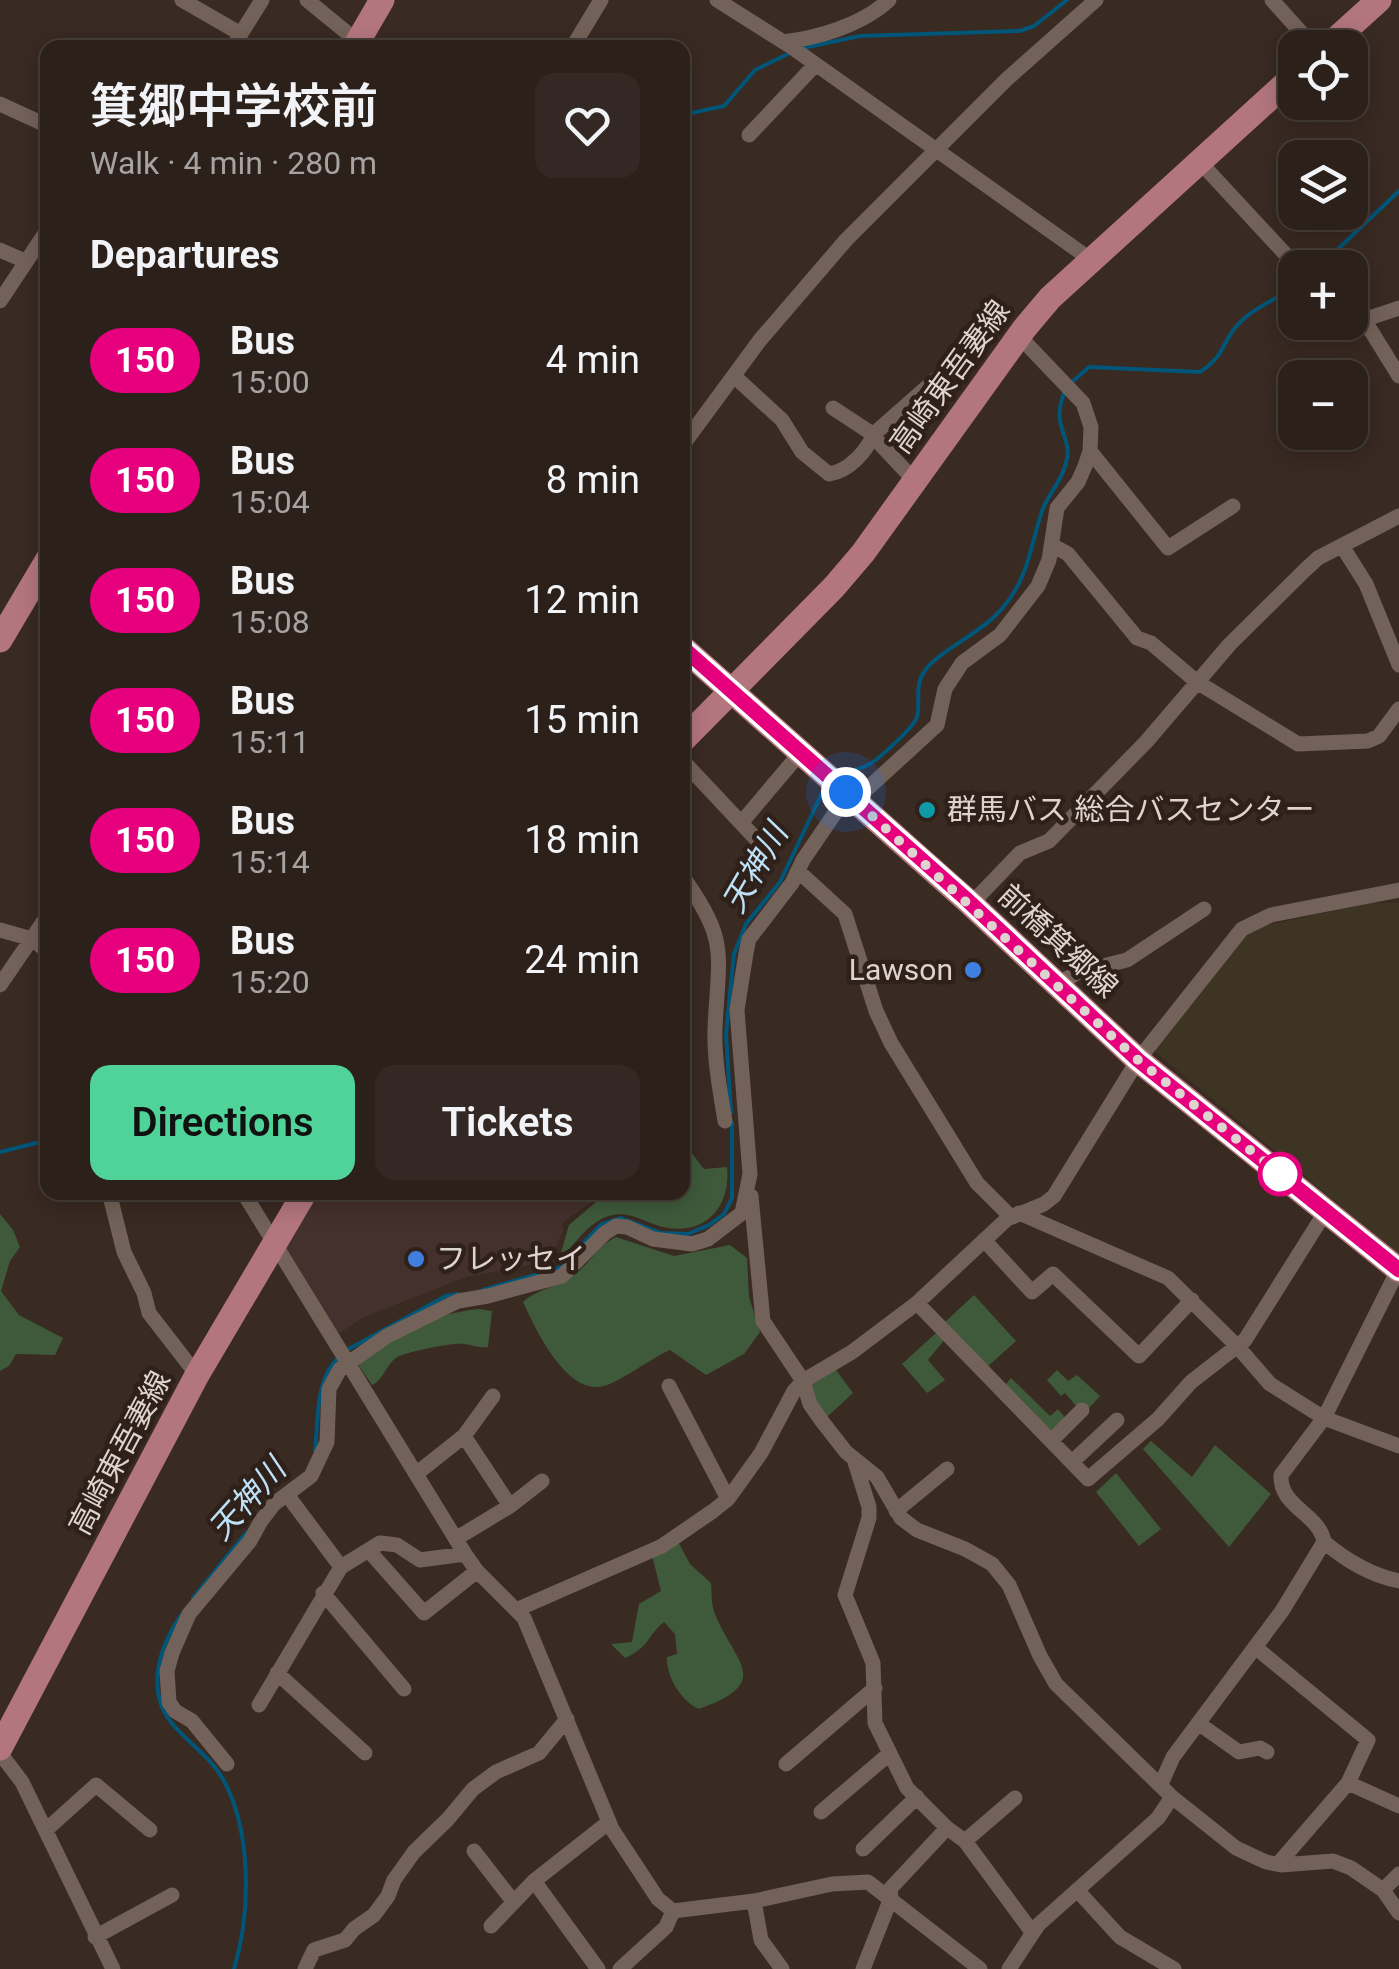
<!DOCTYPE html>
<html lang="en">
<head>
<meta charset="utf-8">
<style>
  :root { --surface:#2b201a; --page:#332823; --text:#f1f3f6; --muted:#a6a3a2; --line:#473e39; --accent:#4fd399 }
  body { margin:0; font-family:Roboto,"Noto Sans JP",sans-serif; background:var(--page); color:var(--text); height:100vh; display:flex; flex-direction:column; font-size:38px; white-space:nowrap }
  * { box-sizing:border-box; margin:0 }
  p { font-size:32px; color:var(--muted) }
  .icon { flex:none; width:55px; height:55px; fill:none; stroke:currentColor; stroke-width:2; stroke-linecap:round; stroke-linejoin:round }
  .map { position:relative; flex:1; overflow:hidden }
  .side { position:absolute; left:40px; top:40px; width:650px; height:1160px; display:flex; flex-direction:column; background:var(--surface); border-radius:20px; box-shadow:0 5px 25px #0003,0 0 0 2px var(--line) }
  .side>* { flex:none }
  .badge { padding:0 20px; border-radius:32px; font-size:35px; line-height:65px }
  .fabs { position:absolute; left:1278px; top:30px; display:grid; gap:20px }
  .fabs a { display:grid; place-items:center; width:90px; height:90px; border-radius:20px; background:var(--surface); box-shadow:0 5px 25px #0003,0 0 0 2px var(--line); font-size:50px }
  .you { position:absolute; width:50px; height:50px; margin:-25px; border:8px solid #fff; border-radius:50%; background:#1a73e8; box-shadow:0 0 0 15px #1a73e833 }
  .map>.badge { position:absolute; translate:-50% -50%; box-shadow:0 0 0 5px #fff }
  h2 { padding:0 50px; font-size:38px; line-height:90px }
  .round { display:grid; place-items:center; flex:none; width:105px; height:105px; border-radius:20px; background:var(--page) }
  .summary { display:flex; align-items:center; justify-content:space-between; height:170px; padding:0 50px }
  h1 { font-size:48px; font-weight:600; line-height:75px }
  .button { display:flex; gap:20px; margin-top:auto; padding:20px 50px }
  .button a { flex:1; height:115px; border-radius:20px; background:var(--accent); color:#111; font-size:40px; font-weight:600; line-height:115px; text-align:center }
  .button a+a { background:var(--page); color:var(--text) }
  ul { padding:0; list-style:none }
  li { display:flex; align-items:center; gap:30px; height:120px; padding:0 50px }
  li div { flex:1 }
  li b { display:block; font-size:38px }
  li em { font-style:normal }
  li .badge { min-width:110px; font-weight:700; text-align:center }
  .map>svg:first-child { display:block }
</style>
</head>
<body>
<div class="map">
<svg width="1399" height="1969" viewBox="0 0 1399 1969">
  <rect width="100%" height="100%" fill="#392a22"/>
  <path fill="#44302d" d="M596,1192L598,1197L562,1223L563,1231L553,1251L537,1264L466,1277L364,1317L337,1335L286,1253L288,1232L315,1193Z"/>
  <path fill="#3e3424" d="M1371,903H1399V1254L1152,1049L1248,934L1263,926Z"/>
  <path fill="#3e5a3b" d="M683,1142L704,1169L727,1167C731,1204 708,1234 668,1228C647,1225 631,1209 609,1216C588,1222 572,1247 558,1263L569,1225L602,1197L601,1193L682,1192Z
    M0,1214L13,1230L20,1247L10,1261L1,1291L19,1315L63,1338L55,1355L16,1354L9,1366L0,1371Z
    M616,1237L674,1256L730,1245L747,1258L749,1297L760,1332L744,1354L706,1375L670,1350C650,1359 624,1379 607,1385C568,1400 535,1328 523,1302C537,1289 558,1287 574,1275C592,1262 596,1247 616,1237Z
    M974,1295L1016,1341L986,1368L944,1323Z
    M479,1309L492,1311L488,1347C478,1348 473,1345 464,1344C453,1342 409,1352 399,1356C386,1363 384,1380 372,1385L359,1366L360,1362C399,1332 430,1314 479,1309Z
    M937,1332L945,1339L928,1360L945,1380L927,1393L902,1364Z
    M836,1370L853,1393L827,1417L814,1404L810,1385Z
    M1057,1370L1068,1381L1077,1375L1100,1396L1087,1410L1077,1407L1065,1393L1061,1396L1047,1380Z
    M1011,1378L1050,1416L1058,1409L1067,1420L1051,1437L1003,1388Z
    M1151,1441L1192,1477L1215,1445L1271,1494L1229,1547L1143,1449Z
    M1116,1473L1161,1529L1139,1546L1096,1492Z
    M675,1536L690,1564L711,1583C712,1593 711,1605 715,1614C734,1662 775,1682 699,1709C682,1702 666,1677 667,1657L677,1654L675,1634L664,1622C645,1638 652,1645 625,1658L611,1644L632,1642L639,1604L661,1591L650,1547Z"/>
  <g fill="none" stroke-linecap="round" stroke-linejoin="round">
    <path stroke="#005679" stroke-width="4" d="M803,48L860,36L1020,31L1034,26L1067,0
      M682,115L724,106L755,70L790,53
      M1318,268L1399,191
      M1072,382L1089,367L1200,372C1224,356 1220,347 1235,328C1250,309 1275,300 1295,287
      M840,777C849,771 858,770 868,765C878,760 914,727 917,717C921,702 914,686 924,672C937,652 978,634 996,615C1028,583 1029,551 1042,511C1048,494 1062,481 1066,463C1074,435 1048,427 1066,389
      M731,1113L726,1034L734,954L746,924L780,882L824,789
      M0,1152L48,1140
      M483,1290L559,1268L602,1224L621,1218L661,1233L688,1234L709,1225L724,1214L732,1198V1123
      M347,1350L446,1296L458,1294
      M315,1450C319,1418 314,1380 340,1356
      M193,1598L247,1532
      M182,1614C158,1648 144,1695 176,1728C192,1746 210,1757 223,1779C252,1832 251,1912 234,1969"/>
    <path stroke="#736259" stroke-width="15" d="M182,0L241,34
      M307,0L357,41
      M717,0L790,46L1090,259
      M1272,0L1315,48
      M783,42C818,38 862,25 889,0
      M232,48L262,0
      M572,48L601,0
      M0,104L48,126
      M749,135L815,65
      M1199,161L1289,258L1305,268
      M0,250L25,261
      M1350,297L1399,376
      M0,301L48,229
      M1366,319L1399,308
      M734,376L782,420L802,452L829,474C850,471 866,451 875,433L976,344
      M833,408L868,431L915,481
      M682,446L760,340L846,240L1007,79L1096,0
      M1090,451L1168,548L1233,506
      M1052,545L1068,554L1137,638L1151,643L1197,682L1298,744L1368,741L1379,736L1399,709
      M1342,546L1366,584L1399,665
      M682,760L757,840
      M855,800L937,725L945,689L962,663L1000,635L1038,586L1049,560L1057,508L1078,482L1085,466L1090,451L1091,427L1083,403L1019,336
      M741,823L801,752
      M798,871L845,914L876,1011L891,1043L977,1183L1011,1217
      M682,876C730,941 718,955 715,1029C714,1059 720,1091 725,1121
      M971,904L1020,853L1049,841L1146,742L1230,644L1305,570L1318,558L1399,516
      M0,930L32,939L48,952
      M0,985L48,915
      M1057,985L1078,972L1127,960L1204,909
      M109,1192L124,1252L144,1293L149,1313L197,1375
      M243,1192L465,1554L477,1571L524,1618L612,1829L658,1899L673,1911L754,1901L832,1884L868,1882L980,1969
      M751,1196L763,1321L803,1381L810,1404L821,1420L846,1452L877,1477L901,1518L917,1530L965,1549L992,1564L1009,1585L1040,1656L1056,1684L1172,1797L1236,1848L1266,1862L1281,1865L1333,1861L1351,1868L1383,1890L1399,1913
      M1019,1213L1168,1278L1237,1346L1270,1384L1324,1418L1399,1446
      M984,1240L1032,1292L1053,1274L1139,1356L1192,1300
      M917,1303L1088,1479L1158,1419L1191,1382L1245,1340L1326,1211
      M669,1386L728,1499
      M464,1436L510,1506
      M1051,1441L1082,1410
      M854,1459L869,1507V1518L845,1595L873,1663L875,1723L907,1788L947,1828L965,1841L1032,1932
      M1072,1462L1117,1420
      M416,1474L464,1436L493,1396
      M288,1496L341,1567
      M896,1511L947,1469
      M457,1538L510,1506L542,1481
      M1324,1542C1347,1561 1370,1575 1399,1581
      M370,1552L424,1613L477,1571
      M323,1593L404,1689
      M518,1609L662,1546L713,1511L728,1499L761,1453L794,1391L803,1381L852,1352L917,1303L1007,1219L1044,1204L1054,1196L1138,1060L1242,929L1271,915L1399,890
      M1255,1647L1368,1740L1348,1783
      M277,1673L365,1753
      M259,1705L341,1567L380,1543L397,1545L420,1560L465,1554
      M1198,1723L1239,1752L1260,1748L1267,1752
      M0,1753L22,1782L113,1969
      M227,1764L192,1721L175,1711L169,1702L167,1671L172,1653L189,1614L250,1541L261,1521L274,1504L311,1476L327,1442L329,1389L340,1369L387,1336L458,1301L488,1296L562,1276L605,1233L616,1226L627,1227L653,1239L692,1244L708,1239L742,1213L750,1174L737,1010L746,953L749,939L792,883L803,860L848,794
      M786,1764L875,1688
      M1161,1784L1173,1757L1282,1611L1324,1542C1320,1514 1279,1507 1281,1475L1324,1418L1398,1270
      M821,1812L889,1754
      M46,1830L96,1785L150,1830
      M965,1841L1015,1798
      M863,1849L917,1797
      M474,1851L512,1900
      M1278,1864L1348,1783L1399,1806
      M534,1881L598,1969
      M1077,1890L1120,1937L1174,1969
      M1383,1890L1399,1874
      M754,1901L761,1940L782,1969
      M491,1926L534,1881L609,1822
      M95,1937L172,1895
      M305,1969L314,1950L345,1940L354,1929L374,1915L388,1896L394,1880L414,1852L448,1819L473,1789L496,1772L539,1753L567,1719
      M620,1969L666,1927L673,1911
      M863,1969L891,1898L890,1889L947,1828
      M1009,1969L1038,1925L1158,1818L1172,1797"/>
    <path stroke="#b4767e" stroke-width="25" d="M354,48L382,0
      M1326,48L1379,0
      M0,640L48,559
      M682,647L971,904L1138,1060L1399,1270
      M682,741L834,587L863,553L1024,329L1050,298L1295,75
      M0,1748L197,1375L305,1192"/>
  </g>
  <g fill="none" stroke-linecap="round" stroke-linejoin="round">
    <defs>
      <path id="line" d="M682,647L965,898L1138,1060L1399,1270"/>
    </defs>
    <use href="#line" stroke="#fff" stroke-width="22"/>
    <use href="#line" stroke="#e6007e" stroke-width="15"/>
    <path stroke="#ded4cf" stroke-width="10" stroke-dasharray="0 18" d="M846,792L1138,1060L1280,1174"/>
  </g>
  <circle fill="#0f9aa8" stroke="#2f2119" stroke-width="4" cx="927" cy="810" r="10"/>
  <g fill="#3f7fe0" stroke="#2f2119" stroke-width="4">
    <circle cx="973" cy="970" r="10"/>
    <circle cx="416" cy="1259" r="10"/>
  </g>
  <circle fill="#fff" stroke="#e6007e" stroke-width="5" cx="1280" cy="1174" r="20"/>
  <g text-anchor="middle" stroke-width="9" stroke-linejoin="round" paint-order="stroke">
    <g font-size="30" fill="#ded4cf" stroke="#2f2119">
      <text transform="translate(950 377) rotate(-54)" y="10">高崎東吾妻線</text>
      <text transform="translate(1058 941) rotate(43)" y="10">前橋箕郷線</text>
      <text transform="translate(120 1453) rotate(-62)" y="10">高崎東吾妻線</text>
    </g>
    <g font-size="30" fill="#ded4cf" stroke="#2f2119" text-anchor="start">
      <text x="947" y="820">群馬バス 総合バスセンター</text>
      <text x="953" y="980" text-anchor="end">Lawson</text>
      <text x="436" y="1269">フレッセイ</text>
    </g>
    <g font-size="32" font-style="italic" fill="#bde1f7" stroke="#2f2119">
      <text transform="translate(755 868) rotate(-60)" y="11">天神川</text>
      <text transform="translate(247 1499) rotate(-48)" y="11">天神川</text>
    </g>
  </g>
</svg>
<div class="fabs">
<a><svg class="icon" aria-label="locate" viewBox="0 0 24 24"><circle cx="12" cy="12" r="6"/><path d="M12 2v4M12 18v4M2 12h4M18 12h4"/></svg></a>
<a><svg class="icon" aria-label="layers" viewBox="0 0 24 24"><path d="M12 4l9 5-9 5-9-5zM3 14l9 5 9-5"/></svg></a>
<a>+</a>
<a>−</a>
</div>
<div class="you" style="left:846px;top:792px"></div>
<section class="side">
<div class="summary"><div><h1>箕郷中学校前</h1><p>Walk · 4 min · 280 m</p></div><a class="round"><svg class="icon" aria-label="heart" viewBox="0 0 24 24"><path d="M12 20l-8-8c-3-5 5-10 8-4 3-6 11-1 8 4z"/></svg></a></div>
<h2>Departures</h2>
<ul>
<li><span class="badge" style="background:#e6007e;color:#fff">150</span><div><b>Bus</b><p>15:00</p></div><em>4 min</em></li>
<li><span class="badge" style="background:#e6007e;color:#fff">150</span><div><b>Bus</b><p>15:04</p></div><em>8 min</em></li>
<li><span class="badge" style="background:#e6007e;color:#fff">150</span><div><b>Bus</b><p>15:08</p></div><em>12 min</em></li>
<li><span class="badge" style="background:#e6007e;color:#fff">150</span><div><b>Bus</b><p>15:11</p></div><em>15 min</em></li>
<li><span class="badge" style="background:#e6007e;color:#fff">150</span><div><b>Bus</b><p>15:14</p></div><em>18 min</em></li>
<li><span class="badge" style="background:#e6007e;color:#fff">150</span><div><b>Bus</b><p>15:20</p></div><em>24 min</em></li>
</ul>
<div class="button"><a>Directions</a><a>Tickets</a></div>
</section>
</div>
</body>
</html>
